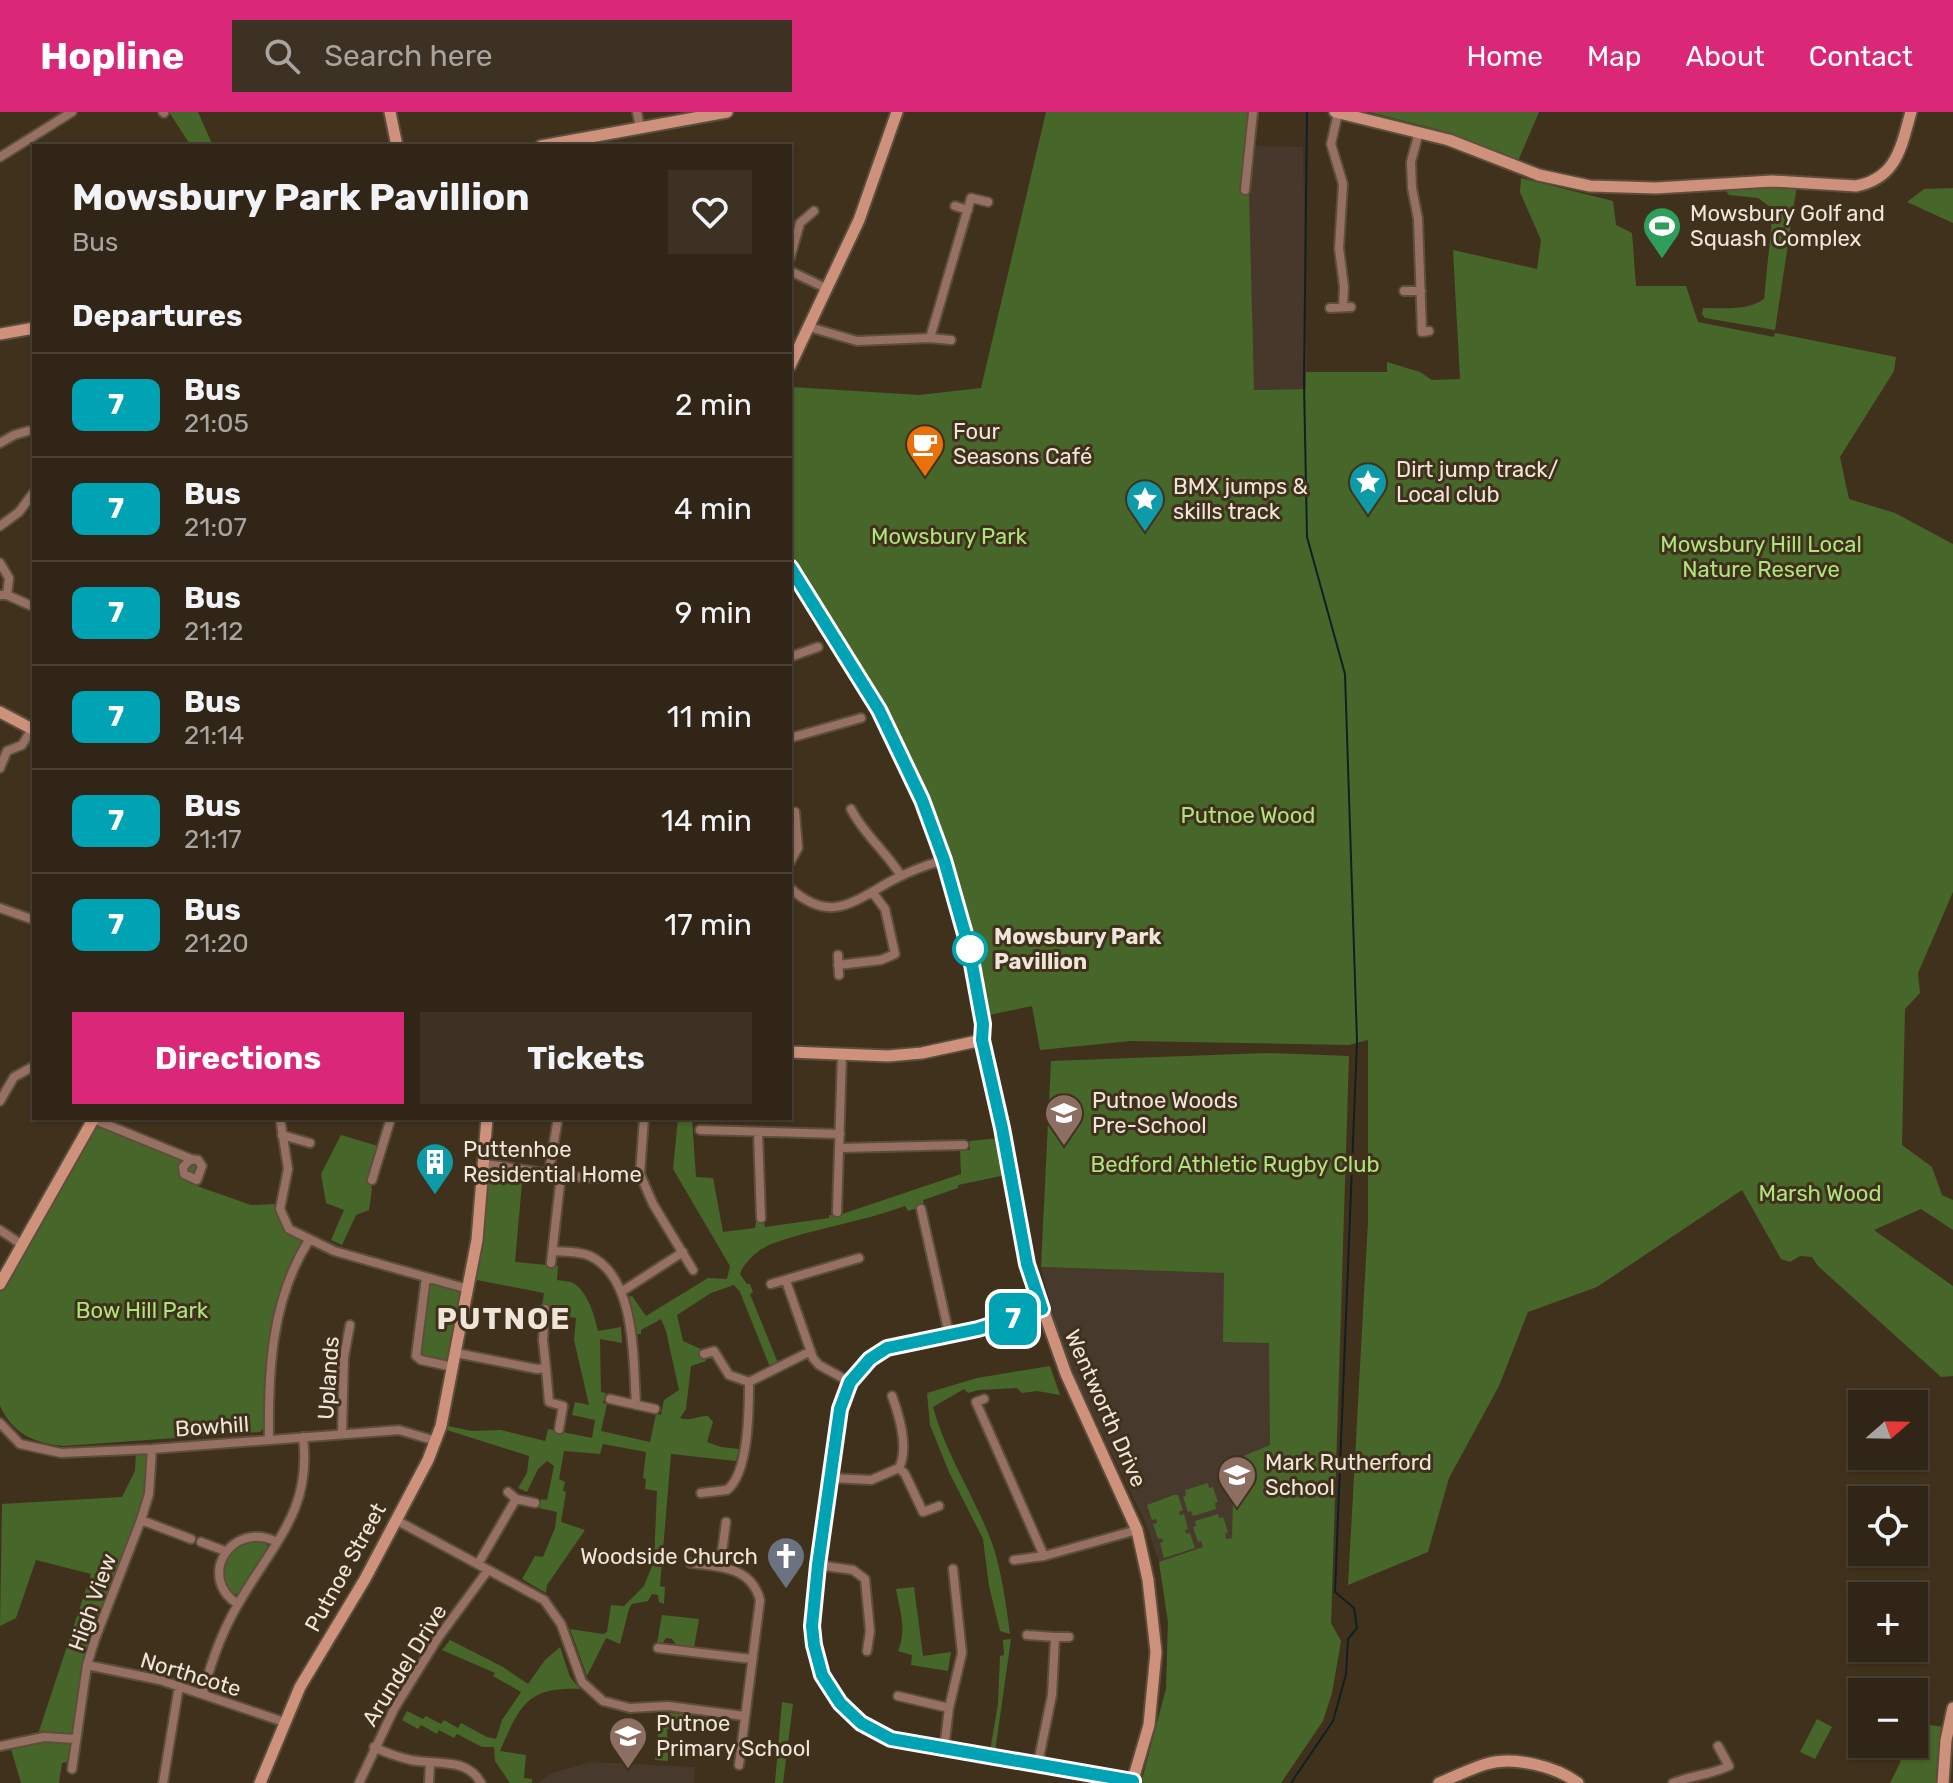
<!DOCTYPE html>
<html lang="en">
<head>
<meta charset="utf-8">
<style>
  :root { --surface:#302516; --page:#3c3123; --text:#f1f3f6; --muted:#a8a5a1; --line:#4b4235; --accent:#db2777 }
  body { margin:0; font-family:Rubik,sans-serif; background:var(--page); color:var(--text); height:100vh; display:flex; flex-direction:column; font-size:30px; white-space:nowrap }
  * { box-sizing:border-box; margin:0 }
  p { font-size:26px; color:var(--muted) }
  .icon { flex:none; width:44px; height:44px; fill:none; stroke:currentColor; stroke-width:2; stroke-linecap:round; stroke-linejoin:round }
  .map { position:relative; flex:1; overflow:hidden }
  .sheet { position:absolute; left:32px; top:32px; width:760px; height:976px; display:flex; flex-direction:column; background:var(--surface); border-radius:0px; box-shadow:0 2px 6px #0004,0 0 0 2px var(--line) }
  .sheet>* { flex:none }
  .badge { padding:0 16px; border-radius:12px; font-size:28px; line-height:52px }
  .needle { width:52px; rotate:70deg }
  .tools { position:absolute; left:1848px; top:1278px; display:grid; gap:16px }
  .tools a { display:grid; place-items:center; width:80px; height:80px; border-radius:0px; background:var(--surface); box-shadow:0 2px 6px #0004,0 0 0 2px var(--line); font-size:40px }
  .map>.badge { position:absolute; translate:-50% -50%; box-shadow:0 0 0 4px #fff }
  h2 { padding:0 40px; font-size:30px; line-height:72px }
  .round { display:grid; place-items:center; flex:none; width:84px; height:84px; border-radius:0px; background:var(--page) }
  .headline { display:flex; align-items:center; justify-content:space-between; height:136px; padding:0 40px }
  h1 { font-size:38px; font-weight:700; line-height:60px }
  .action { display:flex; gap:16px; margin-top:auto; padding:16px 40px }
  .action a { flex:1; height:92px; border-radius:0px; background:var(--accent); color:#fff; font-size:32px; font-weight:700; line-height:92px; text-align:center }
  .action a+a { background:var(--page); color:var(--text) }
  ul { padding:0; list-style:none }
  li { display:flex; align-items:center; gap:24px; height:104px; padding:0 40px; border-top:2px solid var(--line) }
  li div { flex:1 }
  li b { display:block; font-size:30px }
  li em { font-style:normal }
  li .badge { min-width:88px; font-weight:700; text-align:center }
  header { display:flex; align-items:center; gap:48px; box-sizing:border-box; height:112px; padding:0 40px; background:var(--accent); color:#fff }
  header strong { font-size:38px }
  nav { display:flex; gap:44px; margin-inline-start:auto; font-size:28px }
  .search { width:560px; height:72px; background:var(--page); display:flex; align-items:center; gap:20px; box-sizing:border-box; padding:0 28px; border-radius:0px; color:var(--muted); font-size:30px }
  .map>svg:first-child { display:block }
</style>
</head>
<body>
<header>
<strong>Hopline</strong>
<div class="search"><svg class="icon" aria-label="search" viewBox="0 0 24 24"><circle cx="10" cy="10" r="6"/><path d="M15 15l6 6"/></svg>Search here</div>
<nav><a>Home</a><a>Map</a><a>About</a><a>Contact</a></nav>
</header>
<div class="map">
<svg width="1953" height="1671" viewBox="0 0 1953 1671">
  <rect width="100%" height="100%" fill="#40311d"/>
  <path fill="#47382b" d="M1254,34L1303,35L1307,277L1253,278L1249,79Z"/>
  <path fill="#47392b" d="M1041,1155L1343,1165L1331,1511L1341,1529L1332,1581L1323,1609L1148,1654L1166,1577L1168,1510L1159,1450L1147,1414L1062,1238Z
    M590,1650L695,1655L694,1671H538L550,1662Z"/>
  <path fill="#47662a" d="M169,0H198L213,34H191Z
    M1046,0H1259L1249,79L1254,278L1306,277V260H1387V250L1420,260L1432,268L1460,267L1453,138L1537,157L1541,128L1520,80L1521,66L1613,89L1616,113L1632,121L1636,174H1686L1698,210L1774,225L1775,221L1896,245L1894,259L1840,345L1849,387L1895,401L1953,432V780L1918,861L1920,881L1905,897L1902,1033L1932,1055L1942,1083L1953,1088V1118L1921,1097L1874,1118L1953,1174V1264L1941,1265L1818,1154L1812,1145L1800,1144L1790,1150L1781,1147L1742,1078L1597,1175L1528,1200L1499,1274L1449,1366L1428,1440L1348,1473L1368,1110V928L1349,933L1131,929L1040,938L1032,894L989,903L977,841L928,680L884,592L790,439L791,275L919,283L981,276Z
    M1369,0H1539L1518,49L1440,18Z
    M1797,73L1775,218L1705,206L1702,202L1703,196C1723,196 1747,199 1764,187L1773,97L1758,86L1729,83L1723,75Z
    M1953,76V111L1907,90L1924,77Z
    M1267,941L1349,944L1331,1511L1341,1529L1332,1581L1323,1609L1281,1671H1141L1166,1577L1168,1510L1159,1450L1203,1435L1201,1429L1198,1430L1193,1415L1196,1414L1195,1409L1218,1402L1219,1406L1223,1405L1228,1420L1225,1422L1226,1427L1232,1426L1234,1348L1270,1333L1269,1231L1223,1230L1224,1161L1041,1155L1051,949Z
    M678,1006H692L696,1065L713,1066L723,1120L755,1116L756,1110H764L765,1115L829,1106V1103L842,1102L961,1062L960,1038H970V1029L999,1026L1006,1063L958,1073V1076L923,1088L924,1094L908,1099L905,1094C862,1110 815,1116 771,1132C759,1137 744,1150 740,1162L747,1172H750L753,1180L750,1182L778,1251L770,1255L740,1180L734,1173L711,1181L677,1203L683,1229L703,1238L706,1249L691,1254L686,1297L680,1306C691,1310 698,1303 708,1304L713,1310L707,1330L721,1335L739,1337L736,1349L671,1342L660,1474L665,1475L664,1492L659,1490L658,1483L652,1482L648,1489L632,1492L629,1497L620,1532L606,1526L587,1564L570,1517L603,1522L607,1520L611,1493L624,1494L644,1474L654,1449L657,1379L645,1377L646,1367L643,1366L646,1340L603,1332L600,1342L564,1339L559,1367L565,1370L563,1379L566,1380L561,1410L585,1418L547,1473L546,1481L522,1467L535,1444L543,1445L555,1416L557,1400L539,1396L541,1387L547,1388L554,1354L547,1349L538,1357L527,1380L518,1376L527,1361L529,1344L447,1318L448,1314L472,1319L501,1318L545,1329L548,1317L592,1326L595,1308L572,1303L575,1290L589,1293L574,1228L576,1206L541,1200L544,1181L477,1168L489,1055L523,1059L515,1150L558,1154L557,1168C562,1169 567,1169 571,1170C587,1177 595,1204 598,1219L621,1215L622,1231L600,1227L601,1280L606,1281L603,1291L607,1292L601,1319L650,1330L656,1302L661,1303L664,1288L679,1278L666,1219L661,1207L641,1218V1222H635L628,1185L632,1184L646,1204L708,1166L727,1167L730,1154L673,1057Z
    M97,1014L196,1050L199,1054L194,1073L251,1093L276,1092C277,1108 285,1119 300,1126C304,1143 290,1162 284,1178C268,1222 266,1267 266,1314L260,1320L63,1334C34,1331 13,1322 0,1294V1180Z
    M341,1023L378,1034L369,1064L372,1077L369,1098L356,1103L342,1133L331,1128L344,1098L326,1091L321,1062Z
    M429,1171L462,1180L449,1251L422,1246L418,1240Z
    M1050,1254L1060,1283L1037,1279L1022,1281L1017,1276L979,1278L968,1281L964,1277L933,1295C946,1343 975,1385 992,1431C1002,1460 1006,1492 1010,1522L1000,1519L989,1474L983,1427L949,1360L930,1313L927,1281L977,1266Z
    M136,1339L148,1340L147,1374L136,1412L85,1549L67,1650L62,1651L59,1671H21L11,1637L39,1631V1619L91,1462L36,1448L16,1506L0,1514L2,1392L122,1385L135,1359Z
    M1208,1371L1209,1376L1213,1375L1218,1390L1215,1391L1216,1397L1193,1404L1191,1399L1188,1400L1183,1385L1186,1383L1185,1378Z
    M1174,1383H1178L1183,1398L1179,1400L1180,1403L1184,1402L1188,1417L1185,1418L1186,1422L1190,1421L1195,1436L1164,1446L1160,1431L1163,1430L1162,1426L1158,1427L1153,1412L1157,1411L1156,1407L1152,1408L1147,1393Z
    M264,1427L268,1435L266,1442L242,1481L229,1483C218,1465 222,1436 244,1429C250,1427 258,1428 264,1427Z
    M914,1475L923,1544L951,1540L948,1559L911,1553L912,1543L898,1539C907,1518 900,1499 896,1477Z
    M662,1503L699,1507L694,1536L677,1534L672,1527L666,1526L662,1532L657,1531Z
    M1011,1527L995,1640L990,1639L998,1592L1000,1544L1004,1543L1003,1528Z
    M450,1528L503,1555L528,1572L545,1548L560,1535L570,1565L580,1577C527,1574 519,1595 500,1639L526,1643L524,1666L532,1667V1671H510L495,1649L494,1635H482L457,1622L454,1626L439,1618L437,1622L421,1613L418,1617L402,1608L407,1599L423,1607L426,1604L441,1612L444,1608L458,1616L461,1611L487,1625L496,1627L502,1608L521,1580L493,1564L495,1561L442,1538Z
    M782,1590L793,1592L783,1671H775Z
    M661,1600L692,1603L691,1620L667,1617L668,1649L655,1648Z
    M1817,1607L1832,1615L1815,1647L1800,1640Z
    M1923,1612L1944,1615L1940,1671H1890L1900,1651L1901,1641L1894,1635V1632H1914V1617Z"/>
  <g fill="none" stroke-linecap="round" stroke-linejoin="round">
    <path stroke="#0f2021" stroke-width="2" d="M1291,1671L1333,1609L1346,1562L1348,1527L1357,1516L1354,1496L1335,1480L1357,929L1345,562L1307,425L1304,271L1307,0"/>
    <defs>
      <path id="street" d="M163,0L164,1
        M637,0L640,16
        M1338,1L1331,32L1343,72L1339,136L1344,175L1343,195
        M1419,20L1411,50L1412,76L1418,107L1422,220L1429,219
        M0,45L72,0
        M1245,78L1253,0
        M955,94L968,98
        M790,146L800,111L814,99
        M790,159L828,177
        M1404,179H1421
        M1330,196L1351,195
        M809,215L857,229L930,226L971,86L988,90
        M930,226L951,228
        M0,331L14,323L28,319
        M0,414L19,400L34,380
        M0,451L9,466L7,483
        M0,483H7L34,495
        M790,545L818,535
        M790,626L861,606
        M0,656L7,639L22,633L32,617
        M851,697C864,723 886,739 901,764
        M790,750L798,736L795,700
        M790,776C830,812 853,790 891,769C908,760 926,753 944,748
        M0,796L34,808
        M838,843L839,863
        M838,853L881,848L895,842L885,797L873,781
        M0,989L14,965L34,954
        M280,1006L288,1057L280,1097L289,1117L334,1139L468,1177
        M644,1006L640,1062L653,1092L693,1158
        M93,1007L191,1047
        M700,1018L840,1022
        M758,1020L761,1106
        M282,1023L310,1031
        M840,1036L964,1033
        M191,1047L198,1048L202,1054L197,1068L184,1062L183,1055Z
        M484,1052C528,1057 598,1074 640,1062
        M549,1060L558,1006
        M372,1068L391,1006
        M921,1097L949,1222
        M837,1100L842,942
        M0,1118L21,1132
        M553,1139C565,1140 579,1139 590,1144C637,1166 633,1250 636,1293
        M551,1151L561,1063
        M426,1165L416,1244L421,1248L453,1255
        M786,1169L813,1246L819,1253L850,1270
        M771,1172L859,1146
        M621,1180L683,1140
        M1042,1197L978,1217L887,1236L870,1247L850,1270L840,1297L818,1453L812,1514L814,1533L822,1563L840,1591L861,1611L891,1627L913,1633L988,1642L1133,1669
        M456,1241L537,1257L546,1256L543,1228L545,1197
        M704,1242L714,1239L729,1263L749,1270L809,1240
        M546,1256L549,1290L563,1294L559,1317
        M610,1287L655,1297
        M984,1287L976,1290L1044,1444L1137,1418
        M0,1311L20,1332L61,1341L152,1337L399,1318L436,1329
        M342,1322L344,1245L350,1213
        M269,1328C268,1260 271,1188 309,1128
        M899,1356L905,1362L923,1400L939,1394
        M831,1366L871,1368L899,1356C909,1336 899,1303 892,1284
        M508,1380L516,1387L535,1391
        M701,1381L727,1378C749,1361 749,1297 749,1270
        M141,1408L191,1427
        M396,1408L544,1488L561,1512L582,1570L603,1589L630,1596L668,1594L744,1604
        M201,1430L225,1439
        M1014,1448L1044,1444
        M690,1451C719,1455 751,1454 760,1488L739,1653
        M478,1452L516,1387
        M818,1453L853,1458L865,1467L870,1519L867,1539
        M720,1455L726,1410
        M238,1492C196,1466 231,1407 277,1430
        M1027,1523L1055,1525L1052,1583L1038,1651
        M1055,1525H1069
        M658,1536L752,1547
        M87,1553L160,1568L284,1610
        M203,1581C211,1550 223,1517 240,1489C274,1430 312,1398 303,1325
        M898,1584L949,1596
        M0,1634L44,1625L75,1627
        M374,1635C386,1641 398,1645 411,1648C436,1653 467,1645 481,1671
        M944,1637L949,1596L962,1541L953,1457
        M72,1657L87,1553L95,1527L141,1408L149,1382L152,1337
        M163,1671L179,1574
        M359,1671L394,1597L438,1526L488,1458
        M429,1671L430,1651
        M1673,1671C1692,1663 1711,1663 1729,1654L1718,1634"/>
      <path id="secondary" d="M390,0L397,34
        M1335,0L1449,28L1539,63L1590,74L1656,76L1772,69L1856,74C1897,66 1901,35 1911,0
        M541,34L727,0
        M0,222L34,216
        M790,254L859,108L897,0
        M790,455L879,598L922,688L944,748L969,836L983,912L982,928L1002,1016L1027,1152L1066,1262L1137,1418L1148,1468L1156,1540L1149,1613L1132,1671
        M0,600L34,618
        M790,940L888,944L922,941L982,928
        M0,1172L94,1006
        M260,1671L300,1575L365,1467L428,1348L441,1314L477,1128L487,1006
        M1439,1671C1454,1665 1470,1657 1486,1652C1514,1644 1555,1654 1578,1671
        M1943,1671L1946,1628L1953,1596"/>
    </defs>
    <use href="#street" stroke="#5c4e3b" stroke-width="12"/>
    <use href="#secondary" stroke="#5c4e3b" stroke-width="15"/>
    <use href="#street" stroke="#967063" stroke-width="8"/>
    <use href="#secondary" stroke="#cd917c" stroke-width="11"/>
  </g>
  <g fill="none" stroke-linecap="round" stroke-linejoin="round">
    <defs>
      <path id="line" d="M790,455L879,598L922,688L944,748L969,836L983,912L982,928L1002,1016L1027,1152L1042,1197L978,1217L887,1236L870,1247L850,1270L840,1297L818,1453L812,1514L814,1533L822,1563L840,1591L861,1611L891,1627L1133,1669L1132,1671"/>
    </defs>
    <use href="#line" stroke="#fff" stroke-width="18"/>
    <use href="#line" stroke="#00a3b4" stroke-width="12"/>
  </g>
  <defs>
    <symbol id="stadium-pin" viewBox="-11 -11 22 30"><path d="M0 17L-7.5 6A9.5 9.5 0 1 1 7.5 6Z" fill="#2e9e5b" stroke="#40311d"/><path d="M0-5a6.5 5 0 1 0 0 10a6.5 5 0 1 0 0-10ZM-3.5-1.8h7v3.6h-7Z" fill="#fff"/></symbol>
    <symbol id="cafe-pin" viewBox="-11 -11 22 30"><path d="M0 17L-7.5 6A9.5 9.5 0 1 1 7.5 6Z" fill="#e8710a" stroke="#40311d"/><path d="M-5.5-4.5H6V0H3Q3 3.5 0 3.5H-2.5Q-5.5 3.5-5.5 0ZM3-3.2v2h1.7v-2ZM-6 4.5H4V6H-6Z" fill="#fff"/></symbol>
    <symbol id="sight-pin" viewBox="-11 -11 22 30"><path d="M0 17L-7.5 6A9.5 9.5 0 1 1 7.5 6Z" fill="#0f9aa8" stroke="#40311d"/><path d="M0-6L1.8-2.2L6-1.7L2.9 1.2L3.7 5.4L0 3.3L-3.7 5.4L-2.9 1.2L-6-1.7L-1.8-2.2Z" fill="#fff"/></symbol>
    <symbol id="school-pin" viewBox="-11 -11 22 30"><path d="M0 17L-7.5 6A9.5 9.5 0 1 1 7.5 6Z" fill="#8d6e63" stroke="#40311d"/><path d="M0-5L7-2L0 1L-7-2ZM-4 1L0 2.5L4 1V4Q0 6-4 4Z" fill="#fff"/></symbol>
    <symbol id="building-pin" viewBox="-11 -11 22 30"><path d="M0 17L-7.5 6A9.5 9.5 0 1 1 7.5 6Z" fill="#0f9aa8" stroke="#40311d"/><path d="M-4-6H4V6H1V3H-1V6H-4ZM-2.5-4.3h1.7v1.8h-1.7ZM.8-4.3h1.7v1.8H.8ZM-2.5-1h1.7V.8h-1.7ZM.8-1h1.7V.8H.8Z" fill="#fff"/></symbol>
    <symbol id="church-pin" viewBox="-11 -11 22 30"><path d="M0 17L-7.5 6A9.5 9.5 0 1 1 7.5 6Z" fill="#6b7280" stroke="#40311d"/><path d="M-1.2-6h2.4v3.5h3.3v2.4h-3.3V6h-2.4V-.1h-3.3v-2.4h3.3Z" fill="#fff"/></symbol>
  </defs>
  <g fill-rule="evenodd">
    <use href="#stadium-pin" x="1640" y="92" width="44" height="60"/>
    <use href="#cafe-pin" x="903" y="310" width="44" height="60"/>
    <use href="#sight-pin" x="1346" y="348" width="44" height="60"/>
    <use href="#sight-pin" x="1123" y="365" width="44" height="60"/>
    <use href="#school-pin" x="1042" y="979" width="44" height="60"/>
    <use href="#building-pin" x="413" y="1028" width="44" height="60"/>
    <use href="#school-pin" x="1215" y="1341" width="44" height="60"/>
    <use href="#church-pin" x="764" y="1422" width="44" height="60"/>
    <use href="#school-pin" x="606" y="1602" width="44" height="60"/>
  </g>
  <circle fill="#fff" stroke="#00a3b4" stroke-width="4" cx="970" cy="837" r="16"/>
  <g text-anchor="middle" stroke-width="6" stroke-linejoin="round" paint-order="stroke">
    <g font-size="22" fill="#efe5d9" stroke="#40311d" text-anchor="start">
      <text x="1690" y="109">Mowsbury Golf and<tspan x="1690" dy="25">Squash Complex</tspan></text>
      <text x="953" y="327">Four<tspan x="953" dy="25">Seasons Café</tspan></text>
      <text x="1396" y="365">Dirt jump track/<tspan x="1396" dy="25">Local club</tspan></text>
      <text x="1173" y="382">BMX jumps &amp;<tspan x="1173" dy="25">skills track</tspan></text>
      <text x="1092" y="996">Putnoe Woods<tspan x="1092" dy="25">Pre-School</tspan></text>
      <text x="463" y="1045">Puttenhoe<tspan x="463" dy="25">Residential Home</tspan></text>
      <text x="1265" y="1358">Mark Rutherford<tspan x="1265" dy="25">School</tspan></text>
      <text x="758" y="1452" text-anchor="end">Woodside Church</text>
      <text x="656" y="1619">Putnoe<tspan x="656" dy="25">Primary School</tspan></text>
    </g>
    <g font-size="22" fill="#ade47c" stroke="#40311d">
      <text x="949" y="432">Mowsbury Park</text>
      <text x="1761" y="440">Mowsbury Hill Local<tspan x="1761" dy="25">Nature Reserve</tspan></text>
      <text x="1248" y="711">Putnoe Wood</text>
      <text x="1235" y="1060">Bedford Athletic Rugby Club</text>
      <text x="1820" y="1089">Marsh Wood</text>
      <text x="142" y="1206">Bow Hill Park</text>
    </g>
    <g font-size="22" font-weight="bold" fill="#efe5d9" stroke="#40311d" text-anchor="start">
      <text x="994" y="832">Mowsbury Park<tspan x="994" dy="25">Pavillion</tspan></text>
    </g>
    <g font-size="22" fill="#efe5d9" stroke="#40311d">
      <text transform="translate(328 1266) rotate(-86)" y="8">Uplands</text>
      <text transform="translate(1106 1296) rotate(66)" y="8">Wentworth Drive</text>
      <text transform="translate(212 1314) rotate(-4)" y="8">Bowhill</text>
      <text transform="translate(345 1455) rotate(-61)" y="8">Putnoe Street</text>
      <text transform="translate(92 1490) rotate(-70)" y="8">High View</text>
      <text transform="translate(404 1553) rotate(-58)" y="8">Arundel Drive</text>
      <text transform="translate(191 1562) rotate(17)" y="8">Northcote</text>
    </g>
    <g font-size="30" font-weight="bold" letter-spacing="2" fill="#efe5d9" stroke="#40311d">
      <text x="504" y="1217">PUTNOE</text>
    </g>
  </g>
</svg>
<div class="tools">
<a><svg class="needle" viewBox="-14 -14 28 28"><path d="M0-13l5 13h-10z" fill="#e53935"/><path d="M0 13l5-13h-10z" fill="#a8a5a1"/></svg></a>
<a><svg class="icon" aria-label="locate" viewBox="0 0 24 24"><circle cx="12" cy="12" r="6"/><path d="M12 2v4M12 18v4M2 12h4M18 12h4"/></svg></a>
<a>+</a>
<a>−</a>
</div>
<b class="badge" style="left:1013px;top:1207px;background:#00a3b4;color:#fff">7</b>
<section class="sheet">
<div class="headline"><div><h1>Mowsbury Park Pavillion</h1><p>Bus</p></div><a class="round"><svg class="icon" aria-label="heart" viewBox="0 0 24 24"><path d="M12 20l-8-8c-3-5 5-10 8-4 3-6 11-1 8 4z"/></svg></a></div>
<h2>Departures</h2>
<ul>
<li><span class="badge" style="background:#00a3b4;color:#fff">7</span><div><b>Bus</b><p>21:05</p></div><em>2 min</em></li>
<li><span class="badge" style="background:#00a3b4;color:#fff">7</span><div><b>Bus</b><p>21:07</p></div><em>4 min</em></li>
<li><span class="badge" style="background:#00a3b4;color:#fff">7</span><div><b>Bus</b><p>21:12</p></div><em>9 min</em></li>
<li><span class="badge" style="background:#00a3b4;color:#fff">7</span><div><b>Bus</b><p>21:14</p></div><em>11 min</em></li>
<li><span class="badge" style="background:#00a3b4;color:#fff">7</span><div><b>Bus</b><p>21:17</p></div><em>14 min</em></li>
<li><span class="badge" style="background:#00a3b4;color:#fff">7</span><div><b>Bus</b><p>21:20</p></div><em>17 min</em></li>
</ul>
<div class="action"><a>Directions</a><a>Tickets</a></div>
</section>
</div>
</body>
</html>
